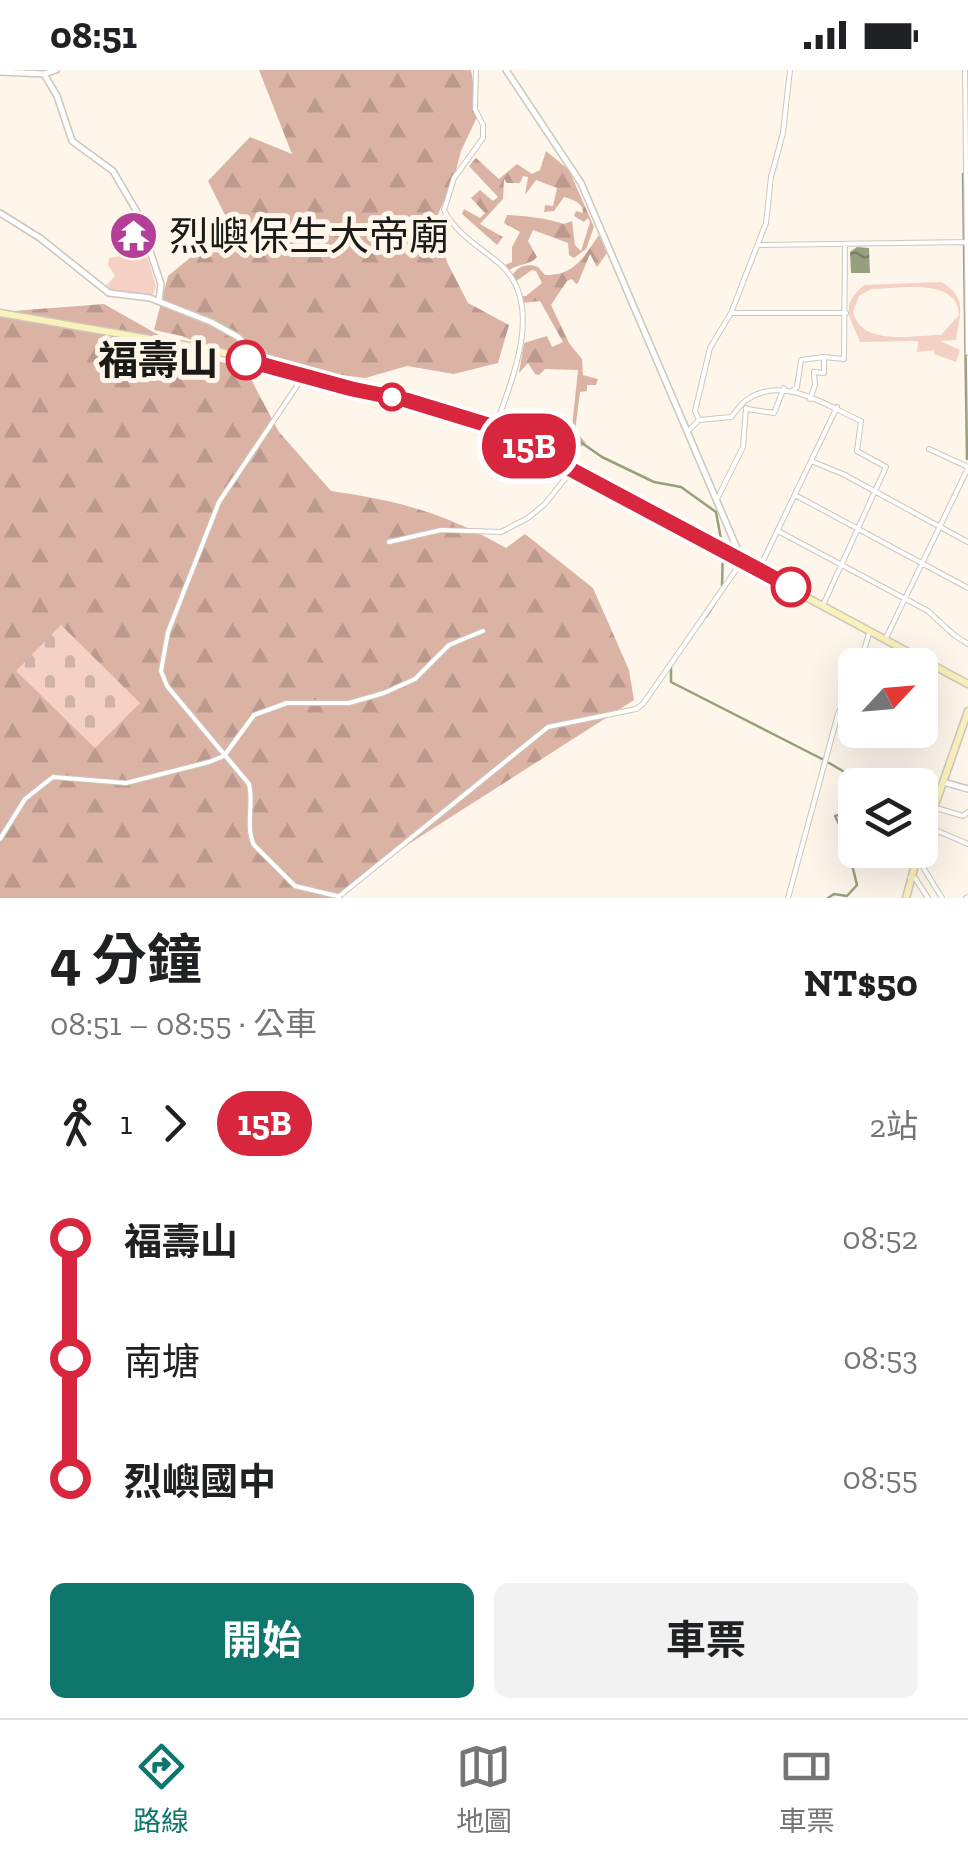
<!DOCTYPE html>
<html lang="zh-TW">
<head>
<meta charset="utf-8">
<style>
  :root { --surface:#fff; --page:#f2f2f2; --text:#202124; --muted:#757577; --line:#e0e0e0; --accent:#0f766e }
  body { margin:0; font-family:"Zilla Slab","Noto Sans TC",serif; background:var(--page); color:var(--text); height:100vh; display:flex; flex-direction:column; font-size:38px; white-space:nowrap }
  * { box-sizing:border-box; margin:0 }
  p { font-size:32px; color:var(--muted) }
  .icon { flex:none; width:55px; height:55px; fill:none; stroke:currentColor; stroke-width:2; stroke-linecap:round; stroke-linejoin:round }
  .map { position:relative; height:828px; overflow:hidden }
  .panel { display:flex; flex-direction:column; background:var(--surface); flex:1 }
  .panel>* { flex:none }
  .badge { padding:0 20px; border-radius:32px; font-size:35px; line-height:65px }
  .needle { width:65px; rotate:64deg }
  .tools { position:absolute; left:838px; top:578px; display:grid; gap:20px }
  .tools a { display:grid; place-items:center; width:100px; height:100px; border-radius:15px; background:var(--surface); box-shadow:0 10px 40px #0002; font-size:50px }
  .map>.badge { position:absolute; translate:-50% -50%; box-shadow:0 0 0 5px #fff }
  .legs { display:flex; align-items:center; gap:15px; height:110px; padding:0 50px; font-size:32px }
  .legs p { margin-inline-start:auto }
  .overview { display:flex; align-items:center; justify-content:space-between; height:170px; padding:0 50px }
  h1 { font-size:55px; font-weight:700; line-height:75px }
  .cta { display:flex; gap:20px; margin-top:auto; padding:20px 50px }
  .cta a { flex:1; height:115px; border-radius:15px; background:var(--accent); color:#fff; font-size:40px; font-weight:700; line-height:115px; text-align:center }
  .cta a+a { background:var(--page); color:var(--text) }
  ul { padding:0 50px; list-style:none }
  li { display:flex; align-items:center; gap:35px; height:120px; font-size:38px }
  li i { display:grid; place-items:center; width:15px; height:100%; margin:0 12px; background:currentColor }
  li i::after { content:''; width:25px; height:25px; margin:-12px; border:8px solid; border-radius:50%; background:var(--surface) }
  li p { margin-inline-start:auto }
  li:first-child i { background:linear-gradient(#0000 50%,currentColor 0) }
  li:last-child i { background:linear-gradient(currentColor 50%,#0000 0) }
  .status { display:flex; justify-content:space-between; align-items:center; height:70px; padding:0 50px; background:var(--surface); direction:ltr }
  .status svg { height:28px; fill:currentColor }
  .tab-bar { display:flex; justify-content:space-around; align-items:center; height:140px; border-top:2px solid var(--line); background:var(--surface); font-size:28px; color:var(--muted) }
  .tab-bar a { display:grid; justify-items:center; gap:5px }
  .tab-bar .on { color:var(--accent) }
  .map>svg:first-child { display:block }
</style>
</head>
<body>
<div class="status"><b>08:51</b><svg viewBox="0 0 49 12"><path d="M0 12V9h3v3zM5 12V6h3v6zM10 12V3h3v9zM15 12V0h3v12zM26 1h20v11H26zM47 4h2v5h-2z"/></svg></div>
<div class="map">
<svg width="968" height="828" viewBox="0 0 968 828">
  <defs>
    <pattern id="forest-firs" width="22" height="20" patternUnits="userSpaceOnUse" patternTransform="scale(2.5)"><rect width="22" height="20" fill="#dbb3a5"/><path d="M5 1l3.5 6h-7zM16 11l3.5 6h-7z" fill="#bb998d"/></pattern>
    <pattern id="cemetery-stones" width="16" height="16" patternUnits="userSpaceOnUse" patternTransform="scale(2.5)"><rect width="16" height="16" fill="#f5d0c4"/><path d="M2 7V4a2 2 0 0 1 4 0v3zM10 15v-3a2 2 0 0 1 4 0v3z" fill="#d1b2a8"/></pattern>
    <pattern id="water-ripples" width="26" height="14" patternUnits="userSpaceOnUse" patternTransform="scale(2.5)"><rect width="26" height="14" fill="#97a07c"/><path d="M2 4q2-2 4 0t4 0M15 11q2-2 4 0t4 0" fill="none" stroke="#7a8265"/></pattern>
  </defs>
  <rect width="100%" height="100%" fill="#fef6eb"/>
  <path fill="url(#forest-firs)" d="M259,0H471L478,45L461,81L454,108L436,149L447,192L468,233L509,255L498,293L454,304L407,296L365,308L295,299L224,284L182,266L154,260L168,206L230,155L208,111L250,67L292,84Z
    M546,81L569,100L594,157L586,179L574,188L569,185L568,173L533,160L528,171L537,187C531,195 518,194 509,200L505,195L512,192V177L520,162L504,153L507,145C527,146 545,148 564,154L572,151L575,175L581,181L590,152L588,148L584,152L574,146L576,141L583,143C583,132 573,130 564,127L554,141L544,142L545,135L553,136L557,118L536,110L525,125L528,107L523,106L520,113H507L504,109L503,129L480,154L503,167L497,175L462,144L464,139L480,148L485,143L471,128L480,120L493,131L498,127L469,96L476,88L499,109L517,94L532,104L540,100Z
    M599,165L607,183L597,197L590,184L578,213L576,214L572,209L567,211L551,235L569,273L582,289L583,305L598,309L596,315H587V321L580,322L575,361L586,373L568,387L567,392L500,357L534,370L566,369V362L572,357L578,300L545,299L539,305L535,304L528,293L519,303L524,273L547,266L552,277L563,272L540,231L522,233L521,226H526L542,213L536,201L532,200L515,212L512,206C517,196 528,193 538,197L545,205C576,206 585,184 599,165Z
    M104,234L194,285L245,298L279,362L331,421C400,431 445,443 506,478L525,464L593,518L629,600L634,630L379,793L338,828H0V242Z"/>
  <path fill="url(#cemetery-stones)" d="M61,555L140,633L95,678L16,601Z"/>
  <path fill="#f5d0c4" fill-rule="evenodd" d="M146,182L156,216L152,227L122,224L105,217L115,206L108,195L109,188Z
    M942,212C968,229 960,243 956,270L940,271L960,280L956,292L934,284L935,280L917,282L918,271L860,272C851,248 838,237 864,215ZM871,219C897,219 958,206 959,245L941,265C912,265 862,277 853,242L859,226Z"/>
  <path fill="url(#water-ripples)" d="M857,177L869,178L870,203H851L850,182Z"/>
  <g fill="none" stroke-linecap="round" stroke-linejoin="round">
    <path stroke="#97a07c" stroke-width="2.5" d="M963,104L967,389
      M511,366L563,376L579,371L602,387L654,412L681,417L716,442L723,480L722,516
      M706,547L715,533
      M671,598V612L822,689
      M829,693L867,715
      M828,828L834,824L847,826L857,815L845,766L835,746L855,740"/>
    <defs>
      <path id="minor" d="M476,0L475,39L483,55V68L454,108L444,140C455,163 481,178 500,194C546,235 511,311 495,358
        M965,0L968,283
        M758,175L968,172
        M731,243H846
        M305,304L219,432L168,562L161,601L167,616L249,714C254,734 245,757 254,775L295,816L337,826
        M792,321L797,317L801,290L824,287L844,289L845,174
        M810,329L815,315L814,302L824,303V287
        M747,339L774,343L784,318
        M699,350L695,341L710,278L731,243L766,153L771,107L783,63L790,0
        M687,362L699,350L731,347C736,342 741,333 748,329C784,305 827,336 861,351L857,381L886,397L823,535
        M929,379L968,397
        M811,391L843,404L968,472
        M795,425L968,518
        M717,429L743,377L746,338
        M778,461L928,541L954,565L968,574
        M389,472L441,460L501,462L528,448L545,434L572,400
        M759,499L837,337
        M886,568L968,398
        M859,595L869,564
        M936,738L963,746L968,742
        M928,757L968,774
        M0,769L25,729L53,707L126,713L209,692L224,686L254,645L287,633H349L384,623L415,609L449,575L483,561
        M918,789L942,828
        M910,807L915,808L928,828
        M337,828L548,657L636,639L643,634L740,494
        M788,828L838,644L855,608
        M966,828L968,827"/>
      <path id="tertiary" d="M506,0L581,113L742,490
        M0,2L44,4L56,0
        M44,4L57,26L72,71L113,101L137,142L161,214L159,231
        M0,143L40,168L109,223L150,228L211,252L238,267L265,293
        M943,712L968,719"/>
      <path id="secondary" d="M0,243L213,280L476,350L968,614
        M920,778L968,641
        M906,828L919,780"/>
    </defs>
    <use href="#minor" stroke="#cdc6bc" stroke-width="6"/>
    <use href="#tertiary" stroke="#cdc6bc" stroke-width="8"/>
    <use href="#secondary" stroke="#cdc6bc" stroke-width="9"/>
    <use href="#minor" stroke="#fff" stroke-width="4"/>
    <use href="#tertiary" stroke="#fff" stroke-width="5"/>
    <use href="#secondary" stroke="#faf1bc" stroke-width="6"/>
  </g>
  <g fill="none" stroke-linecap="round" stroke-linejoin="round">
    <defs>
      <path id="line-1" d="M246,290L352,319L406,330L488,355L791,517"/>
    </defs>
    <use href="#line-1" stroke="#fff" stroke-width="22"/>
    <use href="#line-1" stroke="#d7263d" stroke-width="15"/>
  </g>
  <defs>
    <symbol id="temple-disc" viewBox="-11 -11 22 22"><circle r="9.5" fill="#b43f96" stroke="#fef6eb"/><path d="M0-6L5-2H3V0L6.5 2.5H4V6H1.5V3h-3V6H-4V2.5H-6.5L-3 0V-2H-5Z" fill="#fff"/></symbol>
  </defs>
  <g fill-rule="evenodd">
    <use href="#temple-disc" x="106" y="138" width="55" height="55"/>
  </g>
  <g fill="#fff" stroke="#d7263d" stroke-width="5">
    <circle cx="246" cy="290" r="18"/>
    <circle cx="392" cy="327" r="12"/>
    <circle cx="791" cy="517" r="18"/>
  </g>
  <g text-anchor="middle" stroke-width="10" stroke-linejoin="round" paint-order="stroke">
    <g font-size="40" fill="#1c1a16" stroke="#fef6eb" text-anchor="start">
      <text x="169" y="180">烈嶼保生大帝廟</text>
    </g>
    <g font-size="40" font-weight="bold" fill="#1c1a16" stroke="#fef6eb" text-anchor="end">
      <text x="218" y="304">福壽山</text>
    </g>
  </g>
</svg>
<div class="tools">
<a><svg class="needle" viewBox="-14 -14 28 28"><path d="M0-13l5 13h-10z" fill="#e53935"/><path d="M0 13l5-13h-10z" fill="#757577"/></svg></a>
<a><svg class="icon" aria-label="layers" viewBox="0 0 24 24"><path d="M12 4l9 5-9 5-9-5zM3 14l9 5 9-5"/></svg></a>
</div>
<b class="badge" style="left:529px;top:376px;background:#d7263d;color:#fff">15B</b>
</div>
<section class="panel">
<div class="overview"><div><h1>4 分鐘</h1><p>08:51 – 08:55 · 公車</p></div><b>NT$50</b></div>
<div class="legs"><svg class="icon" aria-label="walk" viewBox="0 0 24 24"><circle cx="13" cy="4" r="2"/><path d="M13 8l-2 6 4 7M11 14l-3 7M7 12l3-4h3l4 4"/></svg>1<svg class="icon" aria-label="forward" viewBox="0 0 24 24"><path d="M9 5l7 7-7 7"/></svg><b class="badge" style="background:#d7263d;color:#fff">15B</b><p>2站</p></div>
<ul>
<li><i style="color:#d7263d"></i><b>福壽山</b><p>08:52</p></li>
<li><i style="color:#d7263d"></i><span>南塘</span><p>08:53</p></li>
<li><i style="color:#d7263d"></i><b>烈嶼國中</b><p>08:55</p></li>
</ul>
<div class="cta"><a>開始</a><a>車票</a></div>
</section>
<nav class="tab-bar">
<a class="on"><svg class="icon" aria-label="directions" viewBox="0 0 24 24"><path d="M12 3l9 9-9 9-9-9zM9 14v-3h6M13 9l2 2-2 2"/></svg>路線</a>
<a><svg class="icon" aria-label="map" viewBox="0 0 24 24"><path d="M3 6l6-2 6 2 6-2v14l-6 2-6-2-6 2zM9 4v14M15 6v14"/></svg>地圖</a>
<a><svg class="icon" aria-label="tickets" viewBox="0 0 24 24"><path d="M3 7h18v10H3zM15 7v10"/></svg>車票</a>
</nav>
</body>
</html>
